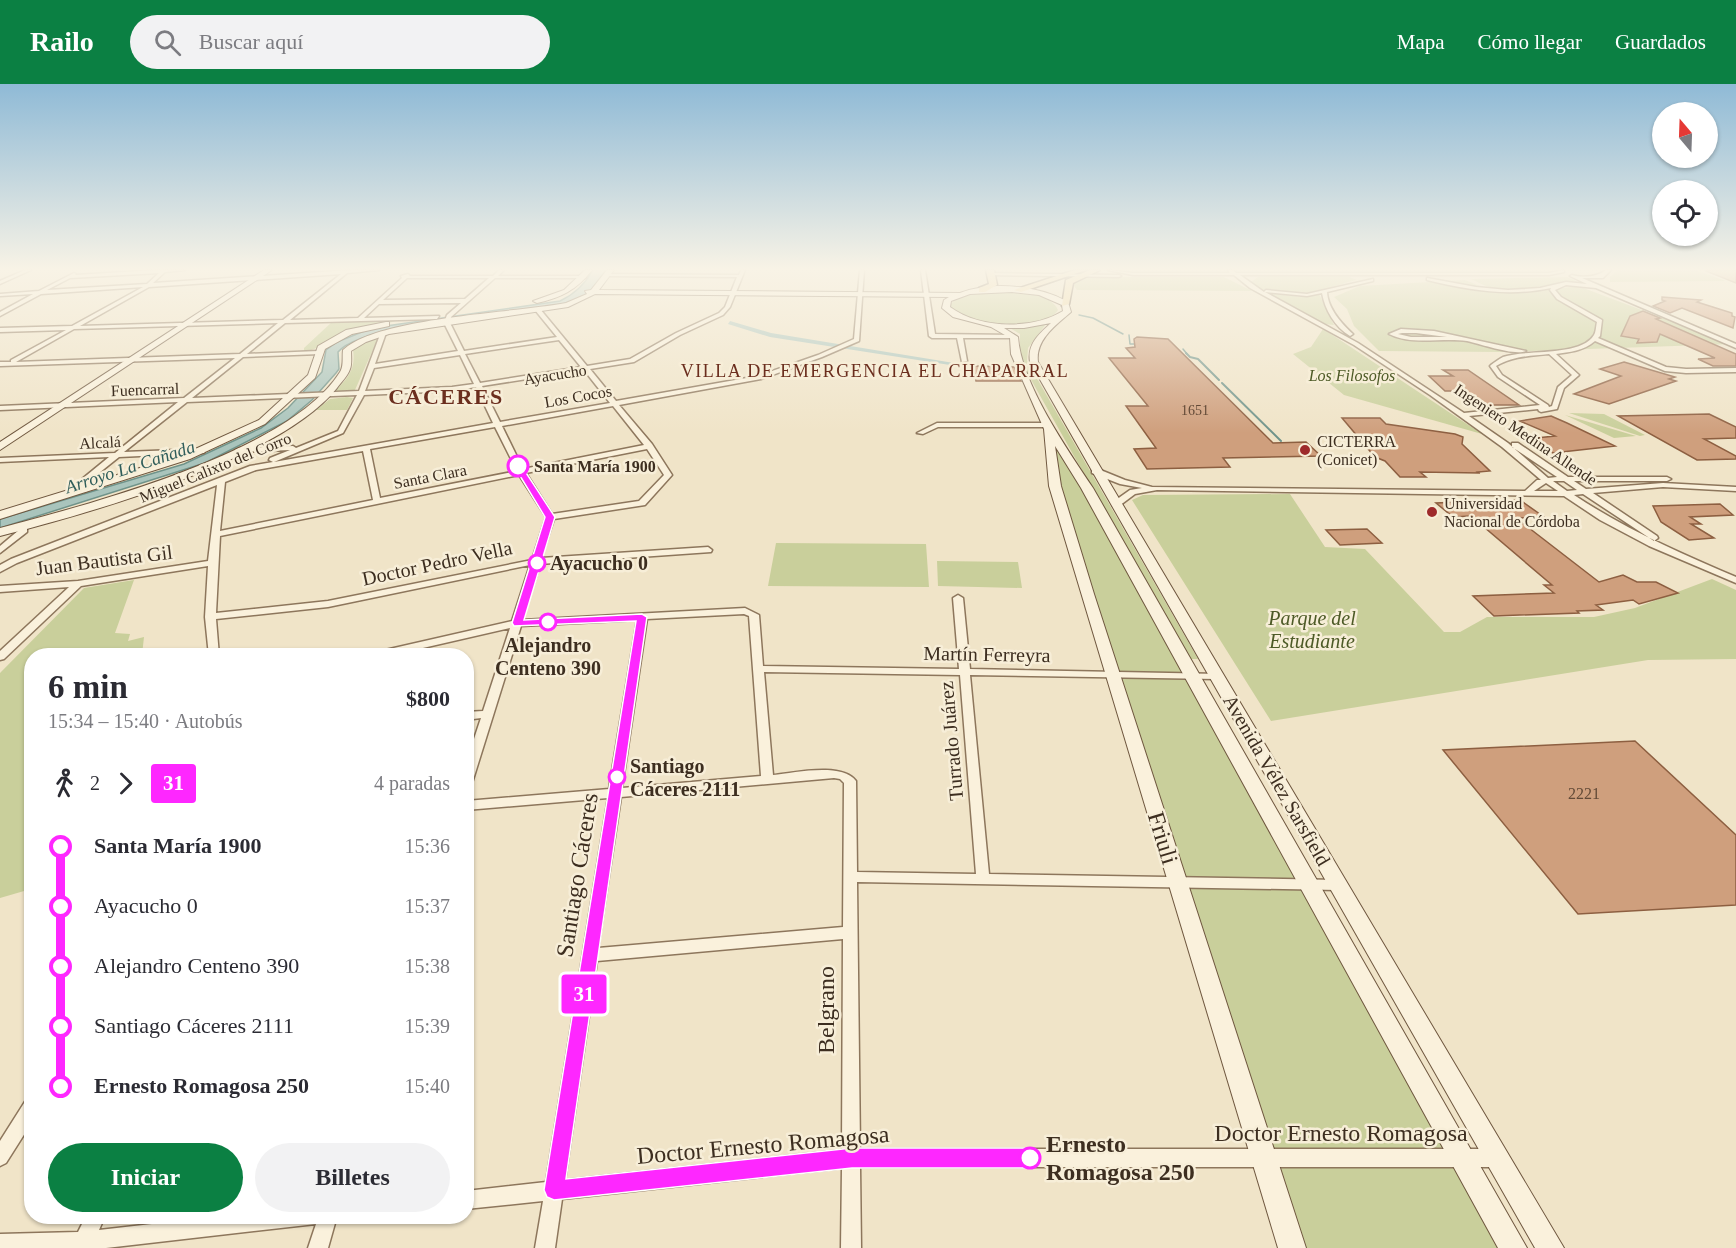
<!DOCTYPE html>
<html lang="es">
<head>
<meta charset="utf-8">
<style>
  :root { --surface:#fff; --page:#f2f2f3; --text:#2b2b33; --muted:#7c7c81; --accent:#0b8043 }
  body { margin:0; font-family:"Times New Roman",serif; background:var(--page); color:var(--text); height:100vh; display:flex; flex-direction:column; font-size:22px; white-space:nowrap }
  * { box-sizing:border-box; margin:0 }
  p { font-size:20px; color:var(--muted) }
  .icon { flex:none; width:33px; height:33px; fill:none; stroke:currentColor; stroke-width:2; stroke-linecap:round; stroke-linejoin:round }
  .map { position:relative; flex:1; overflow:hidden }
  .sheet { position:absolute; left:24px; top:564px; width:450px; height:576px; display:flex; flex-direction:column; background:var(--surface); border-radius:24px; box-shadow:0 2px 4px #0004 }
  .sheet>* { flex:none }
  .badge { padding:0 12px; border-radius:4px; font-size:21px; line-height:39px }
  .needle { width:39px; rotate:341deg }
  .controls { position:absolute; left:1652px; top:18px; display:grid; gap:12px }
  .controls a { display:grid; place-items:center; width:66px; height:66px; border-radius:50%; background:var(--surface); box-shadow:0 2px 4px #0004; font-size:30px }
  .map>.badge { position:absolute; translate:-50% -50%; box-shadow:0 0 0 3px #fff }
  .legs { display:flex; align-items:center; gap:9px; height:66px; padding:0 24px; font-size:20px }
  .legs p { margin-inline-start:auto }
  .overview { display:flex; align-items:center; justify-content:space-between; height:102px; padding:0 24px }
  h1 { font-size:33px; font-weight:700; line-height:45px }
  .button { display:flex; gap:12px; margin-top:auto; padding:12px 24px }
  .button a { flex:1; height:69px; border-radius:36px; background:var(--accent); color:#fff; font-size:24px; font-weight:700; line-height:69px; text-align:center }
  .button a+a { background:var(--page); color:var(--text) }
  ul { padding:0 24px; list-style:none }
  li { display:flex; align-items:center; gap:21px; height:60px; font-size:22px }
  li i { display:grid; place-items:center; width:9px; height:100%; margin:0 8px; background:currentColor }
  li i::after { content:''; width:15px; height:15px; margin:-8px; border:4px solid; border-radius:50%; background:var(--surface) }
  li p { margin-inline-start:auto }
  li:first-child i { background:linear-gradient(#0000 50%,currentColor 0) }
  li:last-child i { background:linear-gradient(currentColor 50%,#0000 0) }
  header { display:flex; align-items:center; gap:36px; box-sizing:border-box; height:84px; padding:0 30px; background:var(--accent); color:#fff }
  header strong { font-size:28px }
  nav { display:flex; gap:33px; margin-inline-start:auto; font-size:21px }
  .search { width:420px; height:54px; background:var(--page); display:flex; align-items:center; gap:15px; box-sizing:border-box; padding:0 21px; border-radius:33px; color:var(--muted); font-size:22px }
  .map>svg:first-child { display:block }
</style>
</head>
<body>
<header>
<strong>Railo</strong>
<div class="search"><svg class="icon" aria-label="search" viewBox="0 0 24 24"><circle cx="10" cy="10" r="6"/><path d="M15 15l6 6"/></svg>Buscar aquí</div>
<nav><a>Mapa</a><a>Cómo llegar</a><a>Guardados</a></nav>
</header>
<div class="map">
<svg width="1736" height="1164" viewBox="0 0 1736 1164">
  <rect width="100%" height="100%" fill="#f0e4c8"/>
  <path fill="#c9cf9b" d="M1618,186H1695L1726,197L1610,198V193Z
    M1275,191L1347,192L1357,196C1341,199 1326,206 1311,209C1296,212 1260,211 1251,198L1258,193Z
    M1086,193H1224L1252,207L1077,206L1072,199Z
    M1567,193L1585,201C1554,197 1524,209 1493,204C1486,203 1478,198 1471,195Z
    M1465,196L1492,207L1546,206L1578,202L1732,260L1501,268L1379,267L1354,242L1347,225L1334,213L1360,202Z
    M1001,208C1018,208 1050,208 1058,226C1046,247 962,243 950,222C958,206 986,208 1001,208Z
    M1266,209L1302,213L1319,210L1334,241L1324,240Z
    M399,236C376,244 352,243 330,255C320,261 316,267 304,267V264L333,237Z
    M1046,240L1028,264L1027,277L1198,575H1188L1020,276V250L1008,243Z
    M1323,245L1334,252L1482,350L1344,311L1293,270L1311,263Z
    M379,252L355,306L336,309L335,307C348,294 356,285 353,266L364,258Z
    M347,313L353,314L347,326H316L330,315Z
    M1569,329L1604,330L1645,351L1640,352Z
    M1565,331L1636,352L1614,354Z
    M1047,341L1513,1164H1292L1055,402Z
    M1290,410L1325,463L1365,465L1444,548H1460L1487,533H1594L1635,524L1712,495L1736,506V575L1648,576L1271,637L1132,416L1143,411Z
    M776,459L926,460L929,503L768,502Z
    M937,477L1018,478L1022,504L938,502Z
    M134,496L115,549L130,550L128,557L144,553L142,571L32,572L31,805L0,814V589L84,504Z"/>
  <path fill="#a9c4bc" stroke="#6f938a" stroke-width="1.5" d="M593,186H606L588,210L571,218C523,230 364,237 338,268L339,285L336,289L312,316L287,337L205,379L0,444V435L184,380L261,344L288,324L322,288L326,266L337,258L372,244L560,217C575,210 585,200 593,186Z"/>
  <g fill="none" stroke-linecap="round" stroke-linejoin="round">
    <path stroke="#6f938a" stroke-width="1.5" d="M1079,231L1093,234L1123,250
      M1129,251L1130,260H1138
      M1183,265L1187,270"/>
    <path stroke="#6f938a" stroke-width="2" d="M1186,269L1190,273L1198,275L1219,296
      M1222,299L1281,357"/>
    <path fill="#a9c4bc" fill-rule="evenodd" d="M730,237L771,249L954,279L950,281L770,253L728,240Z"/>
  </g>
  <path fill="#cf9f7d" stroke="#8d5f41" stroke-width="1.5" d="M1706,186H1736V199L1706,187Z
    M1662,213L1701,216L1697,218L1732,229V232L1735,233L1733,244L1682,224L1670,229L1653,222L1665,217L1662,216Z
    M1643,227L1660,234L1656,235L1736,270V282H1713L1698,275L1715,274L1660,250L1657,258L1637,259L1639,255L1621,252L1630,232Z
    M1137,253L1168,255L1273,359L1306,358L1321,372L1223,374L1230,383L1147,385L1134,365L1156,364L1126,322H1148L1109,274H1135L1126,264L1135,263L1134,255Z
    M1624,278L1675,293L1669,295L1676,297L1609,320L1574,310L1621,292L1600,285Z
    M973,282L1014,283L1021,297H976Z
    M1443,286H1468L1519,321H1475L1456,307H1445L1429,292H1453Z
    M1709,330L1736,343V354L1704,355L1736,372V375L1697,376L1618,332Z
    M1551,332L1567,339L1615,362L1553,369L1526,355L1555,352L1520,337Z
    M1342,334H1380L1386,340L1455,350L1463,353L1462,360L1490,387L1478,388L1480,389L1420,388L1426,393H1400L1385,377L1375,373Z
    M1520,416L1544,433L1516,434L1599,498L1623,491L1637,498H1656L1678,509L1639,520L1633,516L1596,521L1603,526L1577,527L1579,529L1494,532L1473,512L1554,509L1544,501H1552L1471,432L1453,433L1436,419Z
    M1720,420L1733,431L1690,433L1701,440H1691L1714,454L1689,456L1661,438L1653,422Z
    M1367,445L1382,459L1340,461L1326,446Z
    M1635,657L1736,751V821L1578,830L1443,666Z"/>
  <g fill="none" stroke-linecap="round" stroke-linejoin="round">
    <defs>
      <path id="minor" d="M25,186H31L0,200V197Z
        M156,186H185L165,188L153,199L352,186H379L347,189L290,236L358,234L402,194L401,192L408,190L410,192H493L499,186H504L498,192H584L586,194H495L451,233L450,239L464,267L557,253L535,226L540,225L587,282L630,275L676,249L719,229L725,223L737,193L608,192L606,190L739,191L741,186H745L730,223L723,231L680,251L634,278L590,285L616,317L758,292L818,271L854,255L860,186H864L859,257L822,273L761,295L619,321L652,360L672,391L645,421L554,435L541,474L708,463L712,466L711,468L540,480L522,536L745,524L759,531L763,582L959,585L953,514L958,511L963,514L970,585L1220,590L1221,592L1220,594L1216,595L970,591L989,790L1338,796L1343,797L1345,801L1343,805L1338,806L857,798L860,1065H1496L1502,1068L1505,1074L1502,1080L1496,1083H860L861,1164H841L842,1084L562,1115L555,1164H535L543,1117L466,1125V1107L546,1098L608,714L466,726V717L609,705L637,536L521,542L472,699L470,702L466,703V679L481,634L466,636V628L483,627L510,544L388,572H367L372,569L512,537L530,481L328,523L216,535L219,572H209L205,533L208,482L81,502L4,575L0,576V567L69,503L0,508V502L78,497L208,477L217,401L17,479L0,488V481L11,475L250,382L273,378L269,376L270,374L290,366L239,368L235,366L239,364L293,362L296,364L338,347L357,311L187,318L124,368L201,365L205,367L204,369L119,373L84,401L89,406L85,408L77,405L76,400L109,373L0,378V374L115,369L178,318L0,326V322L184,314L235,274L0,282V278H11V276L66,246L0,248V244L72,242L143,203L41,210L0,232V228L33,210L0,212V210L39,207L74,189L76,190L75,191ZM159,189L147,200L47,206L70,194ZM341,190L283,236L80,242L149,203ZM407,194H489L465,215L383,216ZM461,219L447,231L444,239L458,267L375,280L386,249L381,248L359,307L192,314L243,273L320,270L321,269L318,267L247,270L285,239L437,235L439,232L364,234L379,220ZM278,239L240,270L16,278L74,245ZM559,256L581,283L480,299L465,270ZM460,271L474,300L452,303L365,307L374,284ZM584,286L610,319L500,338L482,302ZM476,303L493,339L274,378L343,349L364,311L452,307ZM613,322L644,361L523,385L502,342ZM495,343L517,387L380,414L370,365ZM647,365L664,391L639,417L552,430L526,389ZM363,367L373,416L220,447L225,398L256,386ZM519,391L546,433L532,476L328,517L216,529L220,452ZM744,530L749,532L761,692L622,704L647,535ZM764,588L960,591L976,790L857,788L856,697C842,678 794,689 773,691ZM834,694L840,695L844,699L843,843L598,864L621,713ZM843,855L842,1066L565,1096L597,877Z
        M921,186H925L935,250L1014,251L1017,253L1016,254H963L967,277L962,278L957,254H932L929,252Z
        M1108,186L1133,189H1230L1228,186H1233L1236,189H1549L1564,186V188L1549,191H1240L1264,208L1266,206L1307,210L1373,195V197L1327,208C1328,225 1341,239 1353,250L1350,252C1335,243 1325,226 1322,209L1307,212L1265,208L1358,259L1464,329L1540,321L1498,293L1490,282L1491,281C1495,278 1499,275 1503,273C1526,265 1581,273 1594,251C1596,248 1596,242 1597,238L1557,215L1550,206L1551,204C1509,213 1468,206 1427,196V194L1476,203L1508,206L1540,204L1566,198L1587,200L1570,192L1572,191C1582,194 1598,193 1606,186H1611L1603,194H1582L1736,260V264L1596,204L1566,201L1555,206L1561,213L1602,236L1600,252L1598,254L1666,283L1686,285L1736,284V288L1686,289L1665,287L1595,257C1584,267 1569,268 1556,270L1579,291L1564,304L1557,325L1541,328L1539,327L1538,325L1469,332L1508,359L1548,394L1557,393L1512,363V359H1518L1568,393H1667L1671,395L1667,397H1574L1586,405L1663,399L1736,403V407L1663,403L1593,409L1657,452L1658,454L1654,457L1583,410L1574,411C1627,446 1678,468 1736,493V499L1649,462L1600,436L1564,412L1157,406L1135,410L1119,422H1113V418L1130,406L1142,404L1120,400L1092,389V385H1098L1125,396L1152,403L1525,407L1537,396H1541L1502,363L1430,311L1354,261L1250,204L1234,191H1133ZM1549,270L1572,291L1558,303L1552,322L1549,323L1548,321L1502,291L1496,282C1513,272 1530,272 1549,270ZM1553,397H1564L1577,406L1567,407ZM1546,399L1558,407H1534Z
        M991,189L1119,191L1121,192L1119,193L989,191Z
        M1401,245L1434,247L1526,267C1514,272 1481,260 1467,257C1441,253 1413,262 1389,250ZM1402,249H1416L1447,253H1411L1398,250Z
        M937,339H1047L1050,341L1047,343H938L923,350L917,349Z
        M21,440L27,444V448L0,469V462L19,446L17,443Z
        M32,1014V1038L6,1079L0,1082V1057L26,1016Z
        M86,1132H105L99,1146L222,1132H337L328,1164H308L316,1140L106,1164H0V1150L78,1148Z"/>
      <path id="secondary" d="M264,186H272L0,366V358Z
        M585,186H592C577,206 560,214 537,219L533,217L564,206Z
        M607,186H614L599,206L960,209C992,197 1039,201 1068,218L1071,228C1056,241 1035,256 1038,278L1564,1164H1535L1030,278C1027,260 1039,250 1051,239L1024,244H1004L1018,253C1021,299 1067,365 1093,404L1527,1164H1498L1081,404L1055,362L1061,402L1094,510L1306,1164H1278L1049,402L1044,345L1011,270L1010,254L991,243L953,233L942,224L944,216L949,213L595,210L568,223L389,250L366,258L351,267C351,273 352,280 350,285C348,292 341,298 337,304C279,376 90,429 0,452V444C90,420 290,368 340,288C344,282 342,273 343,266C378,233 514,229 566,219L587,210L585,207L591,206ZM1012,208L1039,211L1062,221L1063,227C1032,246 980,245 950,223L951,217L970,210Z
        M386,238H389V242L352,250L325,265L315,294L265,340L190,375L0,435V427L182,371L259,336L308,291L318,262L346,246Z"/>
      <path id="primary" d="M986,186H994L997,201L985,208H979V204L989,200Z
        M1075,186H1086L1021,208L1014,206Z
        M1090,186H1100L1073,199L1069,220L1062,222L1066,196Z"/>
    </defs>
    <use href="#minor" stroke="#8d765c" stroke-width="3"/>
    <use href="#secondary" stroke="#6f573f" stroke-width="2"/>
    <use href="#primary" stroke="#5b4430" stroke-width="3"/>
    <use href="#minor" fill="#faf1dc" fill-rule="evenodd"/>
    <use href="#secondary" fill="#faf1dc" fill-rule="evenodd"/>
    <use href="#primary" fill="#f3d9a0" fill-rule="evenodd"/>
  </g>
  <linearGradient id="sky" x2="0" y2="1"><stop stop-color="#8fbad6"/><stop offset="0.53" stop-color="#f8f3e6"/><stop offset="1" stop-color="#f8f3e6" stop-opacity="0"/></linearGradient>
  <rect width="1736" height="349" fill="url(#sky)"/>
  <path fill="#fe27ff" stroke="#fff" stroke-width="1.5" d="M515,381H521L555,433L524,536L642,530L647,533L566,1095L852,1064H1030L1037,1067L1039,1074L1037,1081L1030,1084H852L554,1116L547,1113L544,1106L636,537L514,542L512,539L545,433L514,382Z"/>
  <g fill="#9e2a2b" stroke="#f7eed8" stroke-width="2">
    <circle cx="1305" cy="366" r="6"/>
    <circle cx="1432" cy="428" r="6"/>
  </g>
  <g fill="#fff" stroke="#fe27ff" stroke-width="3">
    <circle cx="518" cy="382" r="10"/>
    <circle cx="537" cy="479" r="8"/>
    <circle cx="548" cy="538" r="8"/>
    <circle cx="617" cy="693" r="8"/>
    <circle cx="1030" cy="1074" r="10"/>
  </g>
  <g text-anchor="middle" stroke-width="5" stroke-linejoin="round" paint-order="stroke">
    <g font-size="14" fill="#624a37">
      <text x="1195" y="331">1651</text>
    </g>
    <g font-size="16" fill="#3d2e20" stroke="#f7eed8">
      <text transform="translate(555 290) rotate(-9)" y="6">Ayacucho</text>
      <text transform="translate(145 305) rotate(-2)" y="6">Fuencarral</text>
      <text transform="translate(578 312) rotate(-10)" y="6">Los Cocos</text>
      <text transform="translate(1526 350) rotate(34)" y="6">Ingeniero Medina Allende</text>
      <text transform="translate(100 358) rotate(-3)" y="6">Alcalá</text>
      <text transform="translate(215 383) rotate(-22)" y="6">Miguel Calixto del Corro</text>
      <text transform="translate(430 392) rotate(-11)" y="6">Santa Clara</text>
    </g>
    <g font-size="16" font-style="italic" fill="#4d5a26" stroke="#f7eed8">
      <text x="1352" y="297">Los Filosofos</text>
    </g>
    <g font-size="16" fill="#3d2e20" stroke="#f7eed8" text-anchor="start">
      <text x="1317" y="363">CICTERRA<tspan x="1317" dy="18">(Conicet)</tspan></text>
      <text x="1444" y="425">Universidad<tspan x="1444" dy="18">Nacional de Córdoba</tspan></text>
    </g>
    <g font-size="16" font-weight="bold" fill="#3d2e20" stroke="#f7eed8" text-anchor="start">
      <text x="534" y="388">Santa María 1900</text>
    </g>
    <g font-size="16" fill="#624a37">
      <text x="1584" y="715">2221</text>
    </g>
    <g font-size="18" letter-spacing="1.5" fill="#6b2e1e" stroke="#f7eed8">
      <text x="875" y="293">VILLA DE EMERGENCIA EL CHAPARRAL</text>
    </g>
    <g font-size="18" font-style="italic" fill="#2f5d5a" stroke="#f7eed8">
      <text transform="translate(130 383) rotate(-18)" y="6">Arroyo La Cañada</text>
    </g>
    <g font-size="20" fill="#3d2e20" stroke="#f7eed8">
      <text transform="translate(104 476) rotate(-7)" y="7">Juan Bautista Gil</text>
      <text transform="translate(437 479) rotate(-12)" y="7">Doctor Pedro Vella</text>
      <text transform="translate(987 570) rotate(1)" y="7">Martín Ferreyra</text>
      <text transform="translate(951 657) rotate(-95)" y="7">Turrado Juárez</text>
      <text transform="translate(1277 696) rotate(60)" y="7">Avenida Vélez Sarsfield</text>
    </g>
    <g font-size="20" font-weight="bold" fill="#3d2e20" stroke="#f7eed8" text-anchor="start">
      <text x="550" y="486">Ayacucho 0</text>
      <text x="548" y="568" text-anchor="middle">Alejandro<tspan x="548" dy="23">Centeno 390</tspan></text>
      <text x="630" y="689">Santiago<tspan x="630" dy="23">Cáceres 2111</tspan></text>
    </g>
    <g font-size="20" font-style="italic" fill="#4d5a26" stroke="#f7eed8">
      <text x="1312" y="541">Parque del<tspan x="1312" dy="23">Estudiante</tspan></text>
    </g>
    <g font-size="22" font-weight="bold" letter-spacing="1.5" fill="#6b2e1e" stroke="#f7eed8">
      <text x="446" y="320">CÁCERES</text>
    </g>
    <g font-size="24" fill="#3d2e20" stroke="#f7eed8">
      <text transform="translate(1163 754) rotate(73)" y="8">Friuli</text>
      <text transform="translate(577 791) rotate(-81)" y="8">Santiago Cáceres</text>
      <text transform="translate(826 926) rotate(-90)" y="8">Belgrano</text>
      <text x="1341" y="1057">Doctor Ernesto Romagosa</text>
      <text transform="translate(763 1061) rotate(-5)" y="8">Doctor Ernesto Romagosa</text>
    </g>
    <g font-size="24" font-weight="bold" fill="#3d2e20" stroke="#f7eed8" text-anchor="start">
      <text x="1046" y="1068">Ernesto<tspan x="1046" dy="28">Romagosa 250</tspan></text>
    </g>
  </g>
</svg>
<div class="controls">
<a><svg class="needle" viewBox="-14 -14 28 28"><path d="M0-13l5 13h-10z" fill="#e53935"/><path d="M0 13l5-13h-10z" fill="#7c7c81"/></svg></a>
<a><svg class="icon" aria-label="locate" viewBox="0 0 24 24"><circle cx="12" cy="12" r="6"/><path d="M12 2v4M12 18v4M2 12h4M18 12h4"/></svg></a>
</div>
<b class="badge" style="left:584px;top:910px;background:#fe27ff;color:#fff">31</b>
<section class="sheet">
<div class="overview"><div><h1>6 min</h1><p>15:34 – 15:40 · Autobús</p></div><b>$800</b></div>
<div class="legs"><svg class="icon" aria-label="walk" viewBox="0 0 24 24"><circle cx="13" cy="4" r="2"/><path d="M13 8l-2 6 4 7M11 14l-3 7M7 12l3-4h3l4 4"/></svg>2<svg class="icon" aria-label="forward" viewBox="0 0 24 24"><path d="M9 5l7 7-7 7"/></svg><b class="badge" style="background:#fe27ff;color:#fff">31</b><p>4 paradas</p></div>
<ul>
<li><i style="color:#fe27ff"></i><b>Santa María 1900</b><p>15:36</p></li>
<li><i style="color:#fe27ff"></i><span>Ayacucho 0</span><p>15:37</p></li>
<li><i style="color:#fe27ff"></i><span>Alejandro Centeno 390</span><p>15:38</p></li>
<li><i style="color:#fe27ff"></i><span>Santiago Cáceres 2111</span><p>15:39</p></li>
<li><i style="color:#fe27ff"></i><b>Ernesto Romagosa 250</b><p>15:40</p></li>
</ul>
<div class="button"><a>Iniciar</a><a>Billetes</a></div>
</section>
</div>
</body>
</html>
